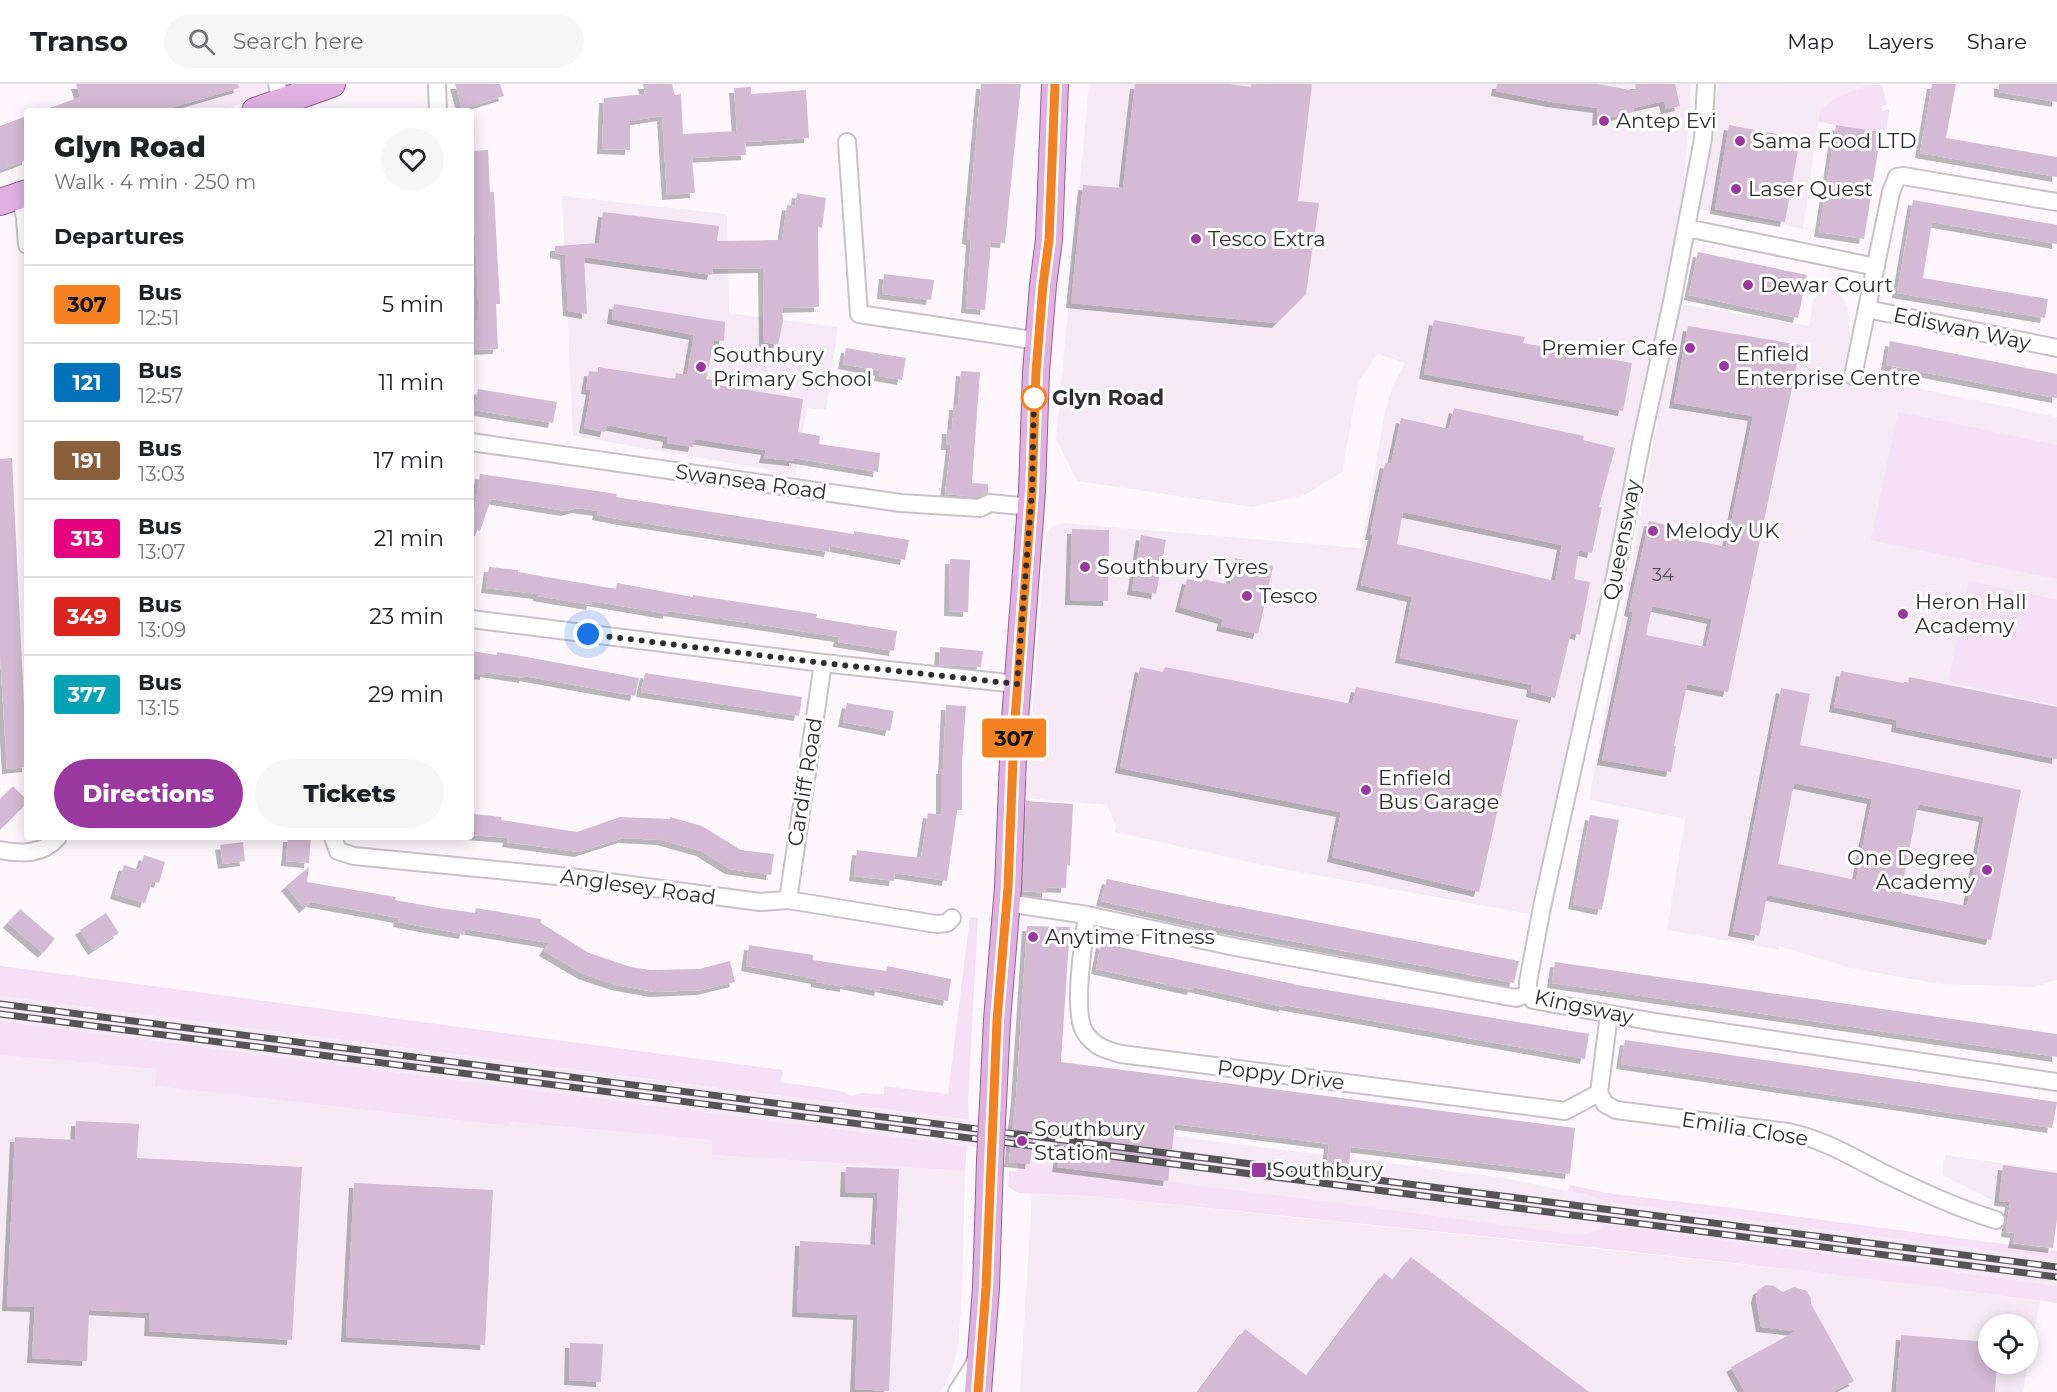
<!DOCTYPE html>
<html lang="en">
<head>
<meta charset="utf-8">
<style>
  :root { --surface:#fff; --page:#f6f6f6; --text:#202124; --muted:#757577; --line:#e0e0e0; --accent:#9b389f }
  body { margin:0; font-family:Montserrat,sans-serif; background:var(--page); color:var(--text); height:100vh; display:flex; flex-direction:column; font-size:22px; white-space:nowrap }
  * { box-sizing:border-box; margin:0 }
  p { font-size:20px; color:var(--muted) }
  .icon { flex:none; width:33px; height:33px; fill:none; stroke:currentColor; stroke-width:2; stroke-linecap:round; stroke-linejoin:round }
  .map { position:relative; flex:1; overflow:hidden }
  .side { position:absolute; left:24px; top:24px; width:450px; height:732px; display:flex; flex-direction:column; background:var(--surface); border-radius:6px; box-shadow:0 3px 15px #0003 }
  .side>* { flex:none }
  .badge { padding:0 12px; border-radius:4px; font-size:21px; line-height:39px }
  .tools { position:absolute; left:1978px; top:1230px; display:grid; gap:12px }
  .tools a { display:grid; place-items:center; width:60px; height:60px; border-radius:50%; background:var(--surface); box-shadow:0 3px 15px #0003; font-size:30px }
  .you { position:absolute; width:30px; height:30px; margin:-15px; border:4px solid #fff; border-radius:50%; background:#1a73e8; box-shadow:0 0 0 9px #1a73e833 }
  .map>.badge { position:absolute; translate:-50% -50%; box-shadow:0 0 0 3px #fff }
  h2 { padding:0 30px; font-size:22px; line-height:54px }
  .round { display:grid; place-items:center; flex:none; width:63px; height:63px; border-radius:32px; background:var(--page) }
  .headline { display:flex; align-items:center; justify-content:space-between; height:102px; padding:0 30px }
  h1 { font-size:28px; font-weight:800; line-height:45px }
  .cta { display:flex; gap:12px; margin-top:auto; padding:12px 30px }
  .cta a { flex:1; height:69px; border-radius:36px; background:var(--accent); color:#fff; font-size:24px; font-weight:800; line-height:69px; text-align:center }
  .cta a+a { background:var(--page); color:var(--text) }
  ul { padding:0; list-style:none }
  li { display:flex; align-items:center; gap:18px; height:78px; padding:0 30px; border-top:2px solid var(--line) }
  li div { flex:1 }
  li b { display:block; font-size:22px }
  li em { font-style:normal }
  li .badge { min-width:66px; font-weight:700; text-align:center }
  header { display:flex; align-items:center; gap:36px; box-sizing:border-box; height:84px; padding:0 30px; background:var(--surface); border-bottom:2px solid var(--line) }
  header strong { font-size:28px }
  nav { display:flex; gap:33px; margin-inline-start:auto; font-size:21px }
  .search { width:420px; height:54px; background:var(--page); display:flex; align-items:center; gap:15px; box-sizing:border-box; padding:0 21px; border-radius:33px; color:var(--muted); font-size:22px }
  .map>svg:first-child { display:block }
</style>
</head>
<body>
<header>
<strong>Transo</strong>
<div class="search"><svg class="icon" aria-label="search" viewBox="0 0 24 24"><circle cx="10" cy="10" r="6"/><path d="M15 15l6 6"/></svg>Search here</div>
<nav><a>Map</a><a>Layers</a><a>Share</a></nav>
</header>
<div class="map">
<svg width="2057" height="1308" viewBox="0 0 2057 1308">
  <defs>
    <filter id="shadow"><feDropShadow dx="-5" dy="5" stdDeviation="0" flood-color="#0004"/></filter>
  </defs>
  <rect width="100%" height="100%" fill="#fdf7fd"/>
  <path fill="#f4e9f4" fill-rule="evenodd" d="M83,0H265L267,11L219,27H81L72,4Z
    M1089,0H1691L1683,108L1653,269L1560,710L1529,830L1278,784L1115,748L1116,742L1107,721L1026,714L1046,450L1052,443L1062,439L1361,464L1385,327L1393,301L1405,279L1378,270L1359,297L1342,388L1305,411L1253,423L1077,397L1056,355Z
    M1719,0L1882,1H1867L1838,13L1820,25L1803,145L1700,125L1681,220L1809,242L1813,216L1822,206L1829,205L1835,207L1843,214L1848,224L1850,256L1846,290L2057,333V896L2033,903L1940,900L1850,884L1779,862V866L1667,846L1685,735L1589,716L1674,244L1680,176Z
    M562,112L727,130L729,229L838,243L826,326L807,324L795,392L772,386L573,352Z
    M0,912L1013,1042L1016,1020L1173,1052L1498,1093L1588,1111L1608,1118L2057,1175V1202L1604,1140L1603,1145L1582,1151L1009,1078L1010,1068L967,1062L0,937Z
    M0,971L156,985V1002L507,1042L508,1038L712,1056V1071L965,1087L962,1209L958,1264L954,1279L947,1298L939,1308H0Z
    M1945,1071L2057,1087V1129L1998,1119L1942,1091Z
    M1032,1110L1087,1112L1581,1163L1878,1195L2040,1217L2023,1308H1020ZM1989,1240H2028V1280H1989Z"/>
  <path fill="#f4dff4" d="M1867,1H1882L1887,21L1882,22L1883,27L1889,25V27L1886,49L1818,38L1820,25L1838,13Z
    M1898,328L2057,361V495L1871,456Z
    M1969,497L2057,516V621L1948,598Z
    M970,833L978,834L968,1017L969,1036L0,912V882L9,883L783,986L781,998L842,1007L851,1012L862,1009L884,1010V1002L948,1010Z
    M0,937L967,1062L965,1087L712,1071V1056L509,1038L508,1042L155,1002L156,985L0,971Z
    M1018,1078L1582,1151L1602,1145L1604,1140L2057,1202V1219C1735,1175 1411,1145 1088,1112L1018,1109L1008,1102L1009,1087L1018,1088Z
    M1570,1101L1607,1109L1741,1125L2057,1167V1175L1608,1118L1588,1111L1567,1107Z"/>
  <path fill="#d4bad4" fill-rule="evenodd" filter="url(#shadow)" d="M76,0H238L239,4L160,27H47V25L80,13Z
    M455,0H500L504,12L462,25Z
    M643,0H672L675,11L681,10L683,50L737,47L734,4L751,3V10L806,6L809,54L745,58L746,71L692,74L695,109L667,111L662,32L630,37V66L602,65L604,14L645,10Z
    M981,0H1021L1005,159L991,158L985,226L966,224L971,156L967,155Z
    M1135,0H1229L1251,3V0H1312L1298,117L1319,119L1306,210L1277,239L1071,219L1083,101L1123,104Z
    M1497,0H1597L1636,7L1635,0H1675L1680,22L1666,25L1664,17L1633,24L1634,27L1597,37L1598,24L1552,18L1496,7Z
    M1932,0H1956L1946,54L2057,73V93L1920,69Z
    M1999,0H2057V18L1999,8Z
    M27,32V76L0,86V42Z
    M1729,41L1782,51L1780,62L1798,66L1785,138L1715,125Z
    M1836,41L1881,48L1864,155L1819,148Z
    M488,66L490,108H494L500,220H496L498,265L476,266L475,236H479L471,67Z
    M797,109L826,114L822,144L818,143L819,223L782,224L783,236L778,261L764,258L763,184L713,185L712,191L584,173L587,230L568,227L565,171L555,169V162L599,159L603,128L719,142L717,157L782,156L787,121L795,122Z
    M1913,116L2057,141V160L1932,138L1923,194L2048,215L2045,234L1897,209Z
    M1698,168L1807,191L1798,234L1689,211Z
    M884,190L934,196L931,216L882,210Z
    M614,220L725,238L724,257L714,256L706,295L713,296L712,300L803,315L798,348L820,352L819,360L880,369L878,388L794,374V377L764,374L766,366L695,355L693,363L667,359L668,353L607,341L605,348L584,344L591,306L586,305L589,287L598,288V283L675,295L676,289L687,291L694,251L612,235Z
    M1434,236L1525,253L1523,259L1632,279L1623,327L1424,290Z
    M1688,242L1801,261L1728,608L1687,600L1674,662H1676L1671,688L1602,676L1633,528L1629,527L1649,437L1667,441L1665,450L1726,463L1753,332L1674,319ZM1652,522L1712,535L1706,563L1646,551Z
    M1890,257L2057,290V314L1886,281Z
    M846,264L906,274L902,296L879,292L880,287L843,280Z
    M961,287L980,288L972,399L988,400V409L978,413L945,410L951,361H946L947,345H952L954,321H958Z
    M478,305L557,318L553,339L474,326Z
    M1454,324L1584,352L1583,356L1615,364L1599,423H1602L1592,469L1579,466L1574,495L1590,498L1580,551L1571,549L1555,614L1531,608L1532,601L1400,574L1412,513L1361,501L1373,451H1370L1385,379L1391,380L1401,334L1449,345ZM1403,428L1562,461L1555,497L1397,460Z
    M12,374L27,683L7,685L0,570V375Z
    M480,390L617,410L616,413L854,450V447L909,456L905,476L830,462L829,468L623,436L597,431L598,427L577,424L566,427L491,415L480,447L472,445Z
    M1072,445L1109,446L1108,517L1070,516Z
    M1141,451L1166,456L1156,510L1132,506Z
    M1235,474L1273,482L1258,550L1221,542L1223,535L1180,523L1187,495L1202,498L1203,495L1230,501Z
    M950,475L970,476L968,528L949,527Z
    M489,483L518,486V488L616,505L617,499L693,513V511L817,530L816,534L897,547L894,567L838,558L839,553L742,538L668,527V530L592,517L591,521L538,512V510L486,504Z
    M940,563L983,567L981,583L939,581Z
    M471,567L497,571V568L527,573L639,594L635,612L524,592V594L485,588V591L471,589Z
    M1140,583L1163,588L1165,583L1352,620L1356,603L1518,636L1479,808L1332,773L1341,728L1120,684Z
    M1841,587L1908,600L1909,593L2057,623V675L1896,643L1897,636L1834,623Z
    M645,589L802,613L799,632L641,608Z
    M1781,604L1810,610L1800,661L2021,706L1991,856L1767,811L1759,852L1733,847ZM1794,699L1872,715L1856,796L1778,780ZM1918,720L1984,733L1967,822L1901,809Z
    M847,619L894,627L890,647L843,638Z
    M946,621L966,622L962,679V726H957L947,797L895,789L894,797L854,792L857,766L921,774L928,729L941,731V685H943Z
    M13,702L27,716V719L0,746V715Z
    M1026,717L1073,720L1070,782L1067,781L1066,804L1047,803V809L1023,807Z
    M474,730L502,733L501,736L577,748L620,733L670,735V733L702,742L741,766L774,770L771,791L730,785L701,767L662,756L623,754L579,768L507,758L508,754L472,751Z
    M1590,731L1619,736L1602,826L1573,820Z
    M288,753H311L309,779L286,777Z
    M243,758L245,777L223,780L220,761Z
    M144,771L165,778L159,799L152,797L145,819L115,810L124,781L139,786Z
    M309,783L307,798L396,813L395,816L439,824L475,829L476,824L541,835V839L589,869L631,883L650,886L699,885L730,877L735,898L702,906L655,908L616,901L583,890L544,867L549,859L465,845L464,850L435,845L398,838L399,834L311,818L304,824L286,802Z
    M1107,795L1223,820L1519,877L1514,899L1217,843L1101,817Z
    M20,825L55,855L43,869L8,839Z
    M106,829L119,849L93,866L80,846Z
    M1027,842L1070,843L1061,978L1575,1044L1570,1090L1351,1063L1349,1080L1327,1078L1329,1060L1175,1040L1168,1097L1057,1083L1064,1044L1035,1041L1030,1080L1009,1078L1016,1013Z
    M1101,859L1303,902L1589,950L1585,975L1284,921V923L1193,903L1192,906L1096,885Z
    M749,861L813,871V876L886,887L887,882L951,895L948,917L880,903L879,907L845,900V903L816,898V895L746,882Z
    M1555,878L2057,950V973L1552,899Z
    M1625,956L2057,1018V1019L2052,1044L1621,980Z
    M76,1037L139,1040L137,1074L302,1083L292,1256L149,1247L150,1229L89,1226L87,1277L32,1274L35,1223L7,1222L15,1053L75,1056Z
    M2003,1081L2057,1089V1135L2053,1164L2013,1159L2015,1149L2006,1148L2010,1118L1999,1117Z
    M846,1083L899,1085L889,1307L855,1305L858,1231L797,1228L800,1157L875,1161L878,1109L845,1108Z
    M354,1099L493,1106L485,1261L346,1253Z
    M1411,1173L1589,1308H1198L1245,1245L1307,1292L1384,1189L1393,1196Z
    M1766,1201L1774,1202L1783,1208L1794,1203L1807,1207L1811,1214V1220L1854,1297L1832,1308H1745L1731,1283L1796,1247L1761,1243L1756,1214L1758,1206Z
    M1901,1251L1989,1258V1280H1997L1995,1308H1896Z
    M570,1259L603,1260L601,1298L569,1296Z"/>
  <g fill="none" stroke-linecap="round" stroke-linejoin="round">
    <defs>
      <path id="street" d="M277,0L281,18
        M437,0L438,27
        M847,58L859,230L1039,257
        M19,111L25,133L27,161
        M1687,144L1876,183
        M1867,225L2057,264
        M1853,292L1891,108L1897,93L1903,92L2057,118
        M471,358L901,419L980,424L990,419L1031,423
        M471,535L823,579L1017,600
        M333,753L338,767L354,772L578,794L760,818L788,816L936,840L947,839L952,834
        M0,766C21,770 43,771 58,753
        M788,816L823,579
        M1007,819L1087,831L1235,863L1516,914L1528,910
        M1087,831C1084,855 1071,932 1086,950C1095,963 1107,966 1121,970L1565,1027L1599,1009
        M1528,910V898L1542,823L1615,493L1642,355L1672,218L1703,55L1706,0
        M1528,910L1533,916L1655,938L2057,998
        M1609,930L1599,1009L1605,1020L1616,1026L1788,1048C1828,1056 1861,1079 1898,1096C1929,1111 1963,1126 1996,1136
        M957,1308L973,1283L976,1275"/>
      <path id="primary" d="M255,27L332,0
        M0,118L27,109
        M993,1019L997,936L1008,803L1014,649L1032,407L1036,288L1043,201L1049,156L1055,0
        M978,1308L986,1204L990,1077"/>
    </defs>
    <use href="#street" stroke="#c8c2c8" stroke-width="20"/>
    <use href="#primary" stroke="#936195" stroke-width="28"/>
    <use href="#street" stroke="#fff" stroke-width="16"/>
    <use href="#primary" stroke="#dfb0e0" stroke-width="26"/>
    <defs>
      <path id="rail" d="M0,920L2057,1183
        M0,930L2057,1193"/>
    </defs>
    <use href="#rail" stroke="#575457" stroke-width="7"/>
    <use href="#rail" stroke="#fff" stroke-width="4.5" stroke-dasharray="14" stroke-linecap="butt"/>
    <defs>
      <path id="primary-bridge" d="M990,1077L993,1019"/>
    </defs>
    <use href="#primary-bridge" stroke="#936195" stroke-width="28" stroke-linecap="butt"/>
    <use href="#primary-bridge" stroke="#dfb0e0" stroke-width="26"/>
  </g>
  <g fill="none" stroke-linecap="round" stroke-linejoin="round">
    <defs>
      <path id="line" d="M978,1308L986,1204L997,936L1008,803L1014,649L1032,407L1036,288L1043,201L1049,156L1055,0"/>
    </defs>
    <use href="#line" stroke="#fff" stroke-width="14"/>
    <use href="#line" stroke="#f58220" stroke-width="9"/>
    <path stroke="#302e30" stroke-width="6" stroke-dasharray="0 10.8" d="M588,550L823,579L1017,600L1032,407L1034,314"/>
  </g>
  <g fill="#9b389f" stroke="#fff" stroke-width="2">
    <circle cx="1604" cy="37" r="6"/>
    <circle cx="1740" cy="57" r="6"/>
    <circle cx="1736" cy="105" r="6"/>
    <circle cx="1196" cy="155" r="6"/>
    <circle cx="1748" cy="201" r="6"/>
    <circle cx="1690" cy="264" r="6"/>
    <circle cx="1724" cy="282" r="6"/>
    <circle cx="701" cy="283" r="6"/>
    <circle cx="1653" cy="447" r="6"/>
    <circle cx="1085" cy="483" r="6"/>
    <circle cx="1247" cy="512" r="6"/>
    <circle cx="1903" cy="530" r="6"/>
    <circle cx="1366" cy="706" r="6"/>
    <circle cx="1987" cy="786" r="6"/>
    <circle cx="1033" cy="853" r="6"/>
    <circle cx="1022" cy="1057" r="6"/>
    <rect x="1251" y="1078" width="16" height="16" rx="3"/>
  </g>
  <circle fill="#fff" stroke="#f58220" stroke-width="3" cx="1034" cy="314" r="12"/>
  <g text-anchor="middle" stroke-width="6" stroke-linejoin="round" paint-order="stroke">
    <g font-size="18" fill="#595159">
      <text x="1663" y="497">34</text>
    </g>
    <g font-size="21" fill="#302e30" stroke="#fff" text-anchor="start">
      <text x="1616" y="44">Antep Evi</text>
      <text x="1752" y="64">Sama Food LTD</text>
      <text x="1748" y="112">Laser Quest</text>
      <text x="1208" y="162">Tesco Extra</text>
      <text x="1760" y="208">Dewar Court</text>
      <text x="1678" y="271" text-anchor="end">Premier Cafe</text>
      <text x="1736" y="277">Enfield<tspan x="1736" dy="24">Enterprise Centre</tspan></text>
      <text x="713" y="278">Southbury<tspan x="713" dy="24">Primary School</tspan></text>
      <text x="1665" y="454">Melody UK</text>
      <text x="1097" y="490">Southbury Tyres</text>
      <text x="1259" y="519">Tesco</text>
      <text x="1915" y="525">Heron Hall<tspan x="1915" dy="24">Academy</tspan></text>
      <text x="1378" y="701">Enfield<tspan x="1378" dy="24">Bus Garage</tspan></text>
      <text x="1975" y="781" text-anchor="end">One Degree<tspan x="1975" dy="24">Academy</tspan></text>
      <text x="1045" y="860">Anytime Fitness</text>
      <text x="1034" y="1052">Southbury<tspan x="1034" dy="24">Station</tspan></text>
      <text x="1272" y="1093">Southbury</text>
    </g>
    <g font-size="21" fill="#302e30" stroke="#fff">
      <text transform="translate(1962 245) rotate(12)" y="7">Ediswan Way</text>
      <text transform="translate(751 398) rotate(8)" y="7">Swansea Road</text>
      <text transform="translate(1622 456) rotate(-79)" y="7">Queensway</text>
      <text transform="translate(805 698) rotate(-81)" y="7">Cardiff Road</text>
      <text transform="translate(638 803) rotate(8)" y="7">Anglesey Road</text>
      <text transform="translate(1584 923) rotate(12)" y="7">Kingsway</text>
      <text transform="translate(1281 991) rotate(7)" y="7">Poppy Drive</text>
      <text transform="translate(1745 1045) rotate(9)" y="7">Emilia Close</text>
    </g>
    <g font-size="21" font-weight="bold" fill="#302e30" stroke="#fff" text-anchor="start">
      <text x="1052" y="321">Glyn Road</text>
    </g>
  </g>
</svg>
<div class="tools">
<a><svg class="icon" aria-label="locate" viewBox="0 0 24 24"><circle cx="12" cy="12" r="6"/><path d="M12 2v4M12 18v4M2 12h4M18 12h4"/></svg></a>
</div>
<div class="you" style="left:588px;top:550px"></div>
<b class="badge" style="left:1014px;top:654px;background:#f58220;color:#111">307</b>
<section class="side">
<div class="headline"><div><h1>Glyn Road</h1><p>Walk · 4 min · 250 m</p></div><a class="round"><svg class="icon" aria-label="heart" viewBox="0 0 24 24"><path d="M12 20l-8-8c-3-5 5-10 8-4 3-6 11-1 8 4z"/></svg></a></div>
<h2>Departures</h2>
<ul>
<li><span class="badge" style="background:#f58220;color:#111">307</span><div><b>Bus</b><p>12:51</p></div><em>5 min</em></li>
<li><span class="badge" style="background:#0072bc;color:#fff">121</span><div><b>Bus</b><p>12:57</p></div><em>11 min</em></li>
<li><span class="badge" style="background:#8b5e3c;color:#fff">191</span><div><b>Bus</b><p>13:03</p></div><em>17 min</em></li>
<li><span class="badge" style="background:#e6007e;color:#fff">313</span><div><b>Bus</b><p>13:07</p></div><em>21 min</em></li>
<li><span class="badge" style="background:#dc241f;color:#fff">349</span><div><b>Bus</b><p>13:09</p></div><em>23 min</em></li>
<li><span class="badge" style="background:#00a3b4;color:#fff">377</span><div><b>Bus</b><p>13:15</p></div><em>29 min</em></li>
</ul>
<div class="cta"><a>Directions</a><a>Tickets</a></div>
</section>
</div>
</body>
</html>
